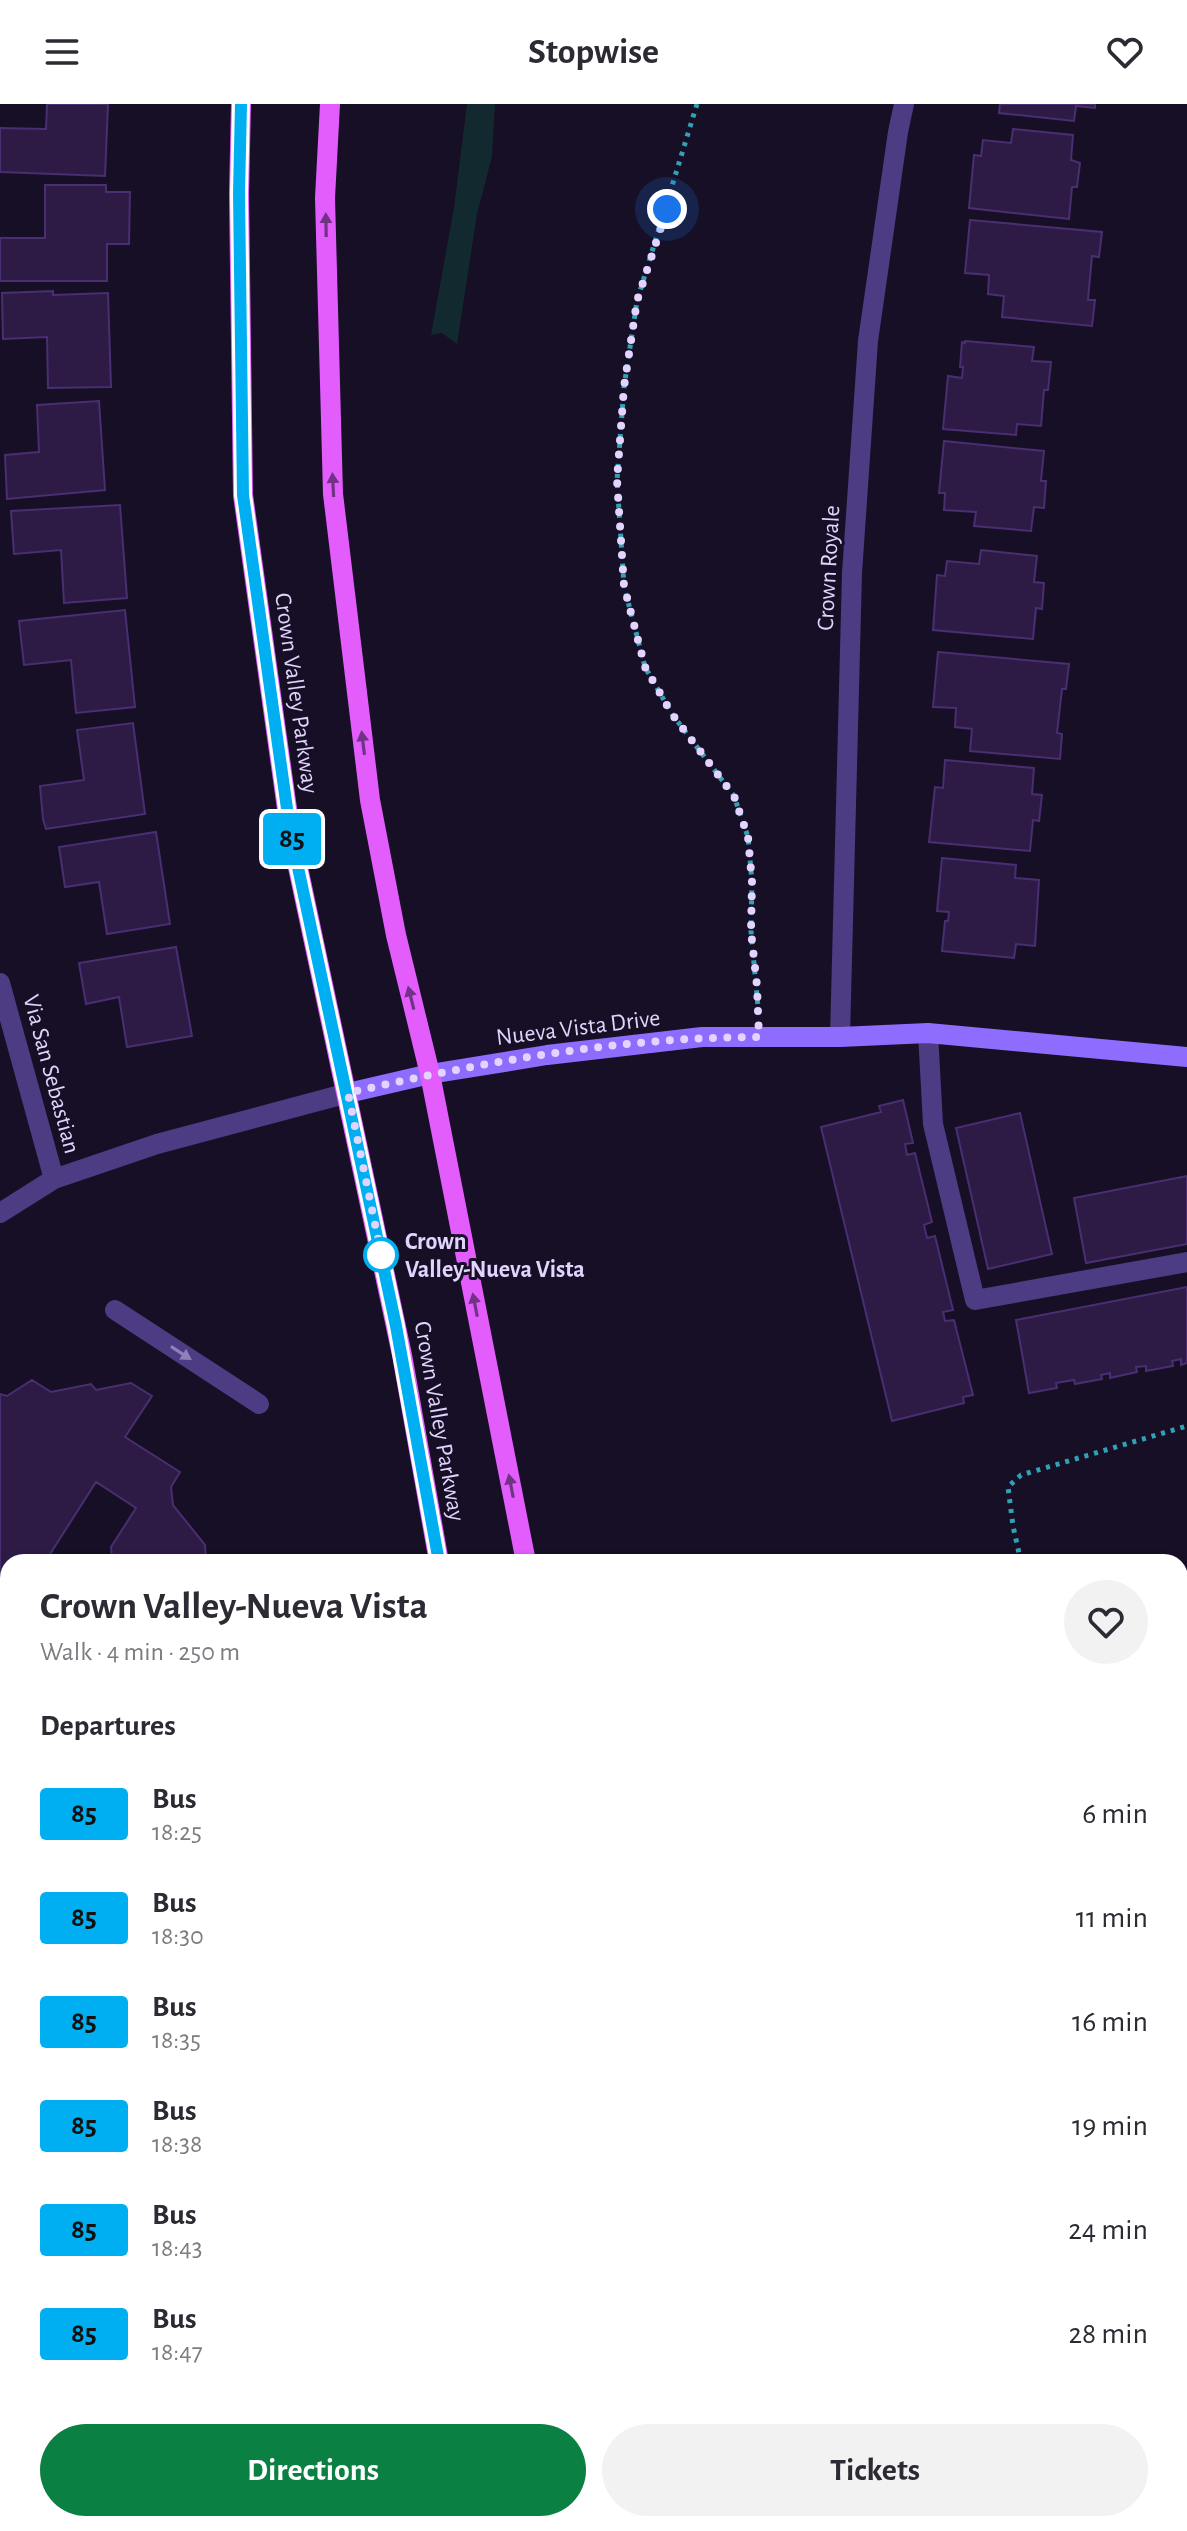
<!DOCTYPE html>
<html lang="en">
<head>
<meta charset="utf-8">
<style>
  :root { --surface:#fff; --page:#f2f2f3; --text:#2b2b33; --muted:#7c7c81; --accent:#0b8043 }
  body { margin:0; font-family:"Alegreya Sans",sans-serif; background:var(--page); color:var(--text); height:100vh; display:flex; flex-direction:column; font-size:30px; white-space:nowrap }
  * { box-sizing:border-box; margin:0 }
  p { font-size:26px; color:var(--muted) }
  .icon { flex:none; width:44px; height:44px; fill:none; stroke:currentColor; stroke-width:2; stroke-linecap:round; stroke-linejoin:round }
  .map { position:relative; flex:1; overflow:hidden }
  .sheet { position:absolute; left:0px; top:1450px; width:1188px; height:978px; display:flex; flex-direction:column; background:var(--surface); border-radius:24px 24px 0 0; box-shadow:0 2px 6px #0004 }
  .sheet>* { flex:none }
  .badge { padding:0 16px; border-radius:6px; font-size:28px; line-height:52px }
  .you { position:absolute; width:40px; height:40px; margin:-20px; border:6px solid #fff; border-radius:50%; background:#1a73e8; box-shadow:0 0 0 12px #1a73e833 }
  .map>.badge { position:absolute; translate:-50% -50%; box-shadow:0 0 0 4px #fff }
  h2 { padding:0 40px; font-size:30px; line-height:72px }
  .round { display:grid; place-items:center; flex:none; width:84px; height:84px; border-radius:42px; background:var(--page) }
  .headline { display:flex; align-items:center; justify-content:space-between; height:136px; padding:0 40px }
  h1 { font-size:38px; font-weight:600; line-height:60px }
  .button { display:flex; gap:16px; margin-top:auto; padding:16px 40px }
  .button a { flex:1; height:92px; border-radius:48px; background:var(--accent); color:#fff; font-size:32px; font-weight:600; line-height:92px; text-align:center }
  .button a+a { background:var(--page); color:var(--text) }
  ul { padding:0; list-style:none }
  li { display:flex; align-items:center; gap:24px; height:104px; padding:0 40px }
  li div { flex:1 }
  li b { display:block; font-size:30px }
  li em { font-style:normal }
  li .badge { min-width:88px; font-weight:700; text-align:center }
  header { display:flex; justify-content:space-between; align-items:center; height:104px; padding:0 40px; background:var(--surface); font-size:36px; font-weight:600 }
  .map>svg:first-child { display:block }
</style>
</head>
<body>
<header><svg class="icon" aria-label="menu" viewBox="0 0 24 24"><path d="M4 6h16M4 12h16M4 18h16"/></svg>Stopwise<svg class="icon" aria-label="heart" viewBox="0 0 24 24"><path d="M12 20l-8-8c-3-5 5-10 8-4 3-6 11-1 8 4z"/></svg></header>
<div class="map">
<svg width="1187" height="2427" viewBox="0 0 1187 2427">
  <rect width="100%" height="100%" fill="#170f25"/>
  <path fill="#122a2f" d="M467,0H495L492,52L477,110L457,240L442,229L431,231L454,104Z"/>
  <path fill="#2d1b46" stroke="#492e71" stroke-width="2" d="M47,0H108L105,72L0,68V24L46,25Z
    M1000,0H1095V4L1076,2L1074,17L999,9Z
    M1013,25L1073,31L1071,56L1080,59L1077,83H1072L1069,115L969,104L974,51L981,52L983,36L1011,39Z
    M45,81H106V88H130L129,140H107V177H0V134H45Z
    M970,116L1102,128L1099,153L1092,152L1088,196H1095L1092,222L1002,213L1004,192L988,190L989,171L965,169Z
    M53,187V191L108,189L111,283L48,284L47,233L3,235L2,189Z
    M965,237L1034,243L1032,257L1051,258L1048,286H1044L1041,322L1017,320L1016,331L943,325L948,272L962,274L963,263H960L962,238L965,239Z
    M99,297L105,386L7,395L5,351L39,348L37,301Z
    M944,337L1044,347L1041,377H1046L1044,404L1034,403L1031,427L974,422L976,408L944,406L945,389H939Z
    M120,401L127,494L64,499L61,446L14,450L11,407Z
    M981,446L1037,452L1034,478L1044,479L1042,505L1036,504L1033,535L933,526L937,471L945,472L947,457L979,460Z
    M125,506L135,603L76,609L71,556L24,561L19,517Z
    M938,548L1069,560L1066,585H1062L1057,629L1062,630L1060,655L970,647L972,625L955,623L956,604L933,603Z
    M133,619L145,710L46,725L43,715L40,682L84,676L77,626Z
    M945,656L1034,664L1032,690L1042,691L1039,717L1033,716L1030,747L929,738L935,683L943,684Z
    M156,728L170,820L107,830L99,778L65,783L59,743Z
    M942,754L1016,761L1015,774L1039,776L1035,842L1016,840L1014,854L942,847L945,817H948L949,808L937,807Z
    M176,843L192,932L127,943L119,893L86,900L79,859Z
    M903,996L913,1039L905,1040L907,1051L915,1049L932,1118L924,1121L927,1134L935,1132L953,1206L943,1208L945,1217L954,1216L973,1291L963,1293L964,1299L892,1317L821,1023L881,1008L879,1002Z
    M1020,1009L1052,1150L988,1165L956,1024Z
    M1187,1072V1140L1086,1159L1074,1094Z
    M1187,1183V1259L1181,1261V1255L1172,1257L1173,1262L1146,1267V1262L1136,1263L1137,1268L1110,1274V1269L1101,1271L1102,1275L1075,1280L1074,1276L1056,1279L1057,1284L1029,1289L1016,1216Z
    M32,1276L51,1288L91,1280L96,1286L131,1279L152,1292L125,1333L180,1368L171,1383L173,1401L205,1441L206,1458H112L111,1443L136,1404L96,1378L45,1458H8V1515L0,1527V1290L7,1292Z
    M8,1684V1807L0,1782V1685Z
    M54,2420H208L207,2427H53Z
    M276,2420H357V2427H275Z"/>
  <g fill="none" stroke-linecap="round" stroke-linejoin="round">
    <path stroke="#31a1b5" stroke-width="5" stroke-dasharray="4 6" stroke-linecap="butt" d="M697,0L637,197L624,283L617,376L624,482L645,563L672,610L734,692L748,733L752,778L751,827L758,903
      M1021,1458L1013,1422L1008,1383L1021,1371L1187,1322
      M1097,2427L1098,2420"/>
    <path stroke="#4d3b83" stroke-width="20" d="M928,929L933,1020L975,1196L1187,1158
      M115,1206L259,1300
      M0,2088L8,2079"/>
    <path stroke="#4d3b83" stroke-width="20" d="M0,879L54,1075
      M840,933L852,469L868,237L898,28L904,0
      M0,1109L54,1075L157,1040L348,989"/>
    <path stroke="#8e6cfd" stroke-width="20" d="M348,989L430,970L547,951L702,933H840L928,929L1187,953"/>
    <path stroke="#e25dfc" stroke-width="20" d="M241,0L239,90L243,391L290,726L402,1251L439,1458
      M330,0L325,94L333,390L370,696L396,831L430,970L526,1458
      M456,2427V2420
      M551,2427V2420"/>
  </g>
  <defs><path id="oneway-solid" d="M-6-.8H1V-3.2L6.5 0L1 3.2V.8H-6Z" transform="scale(2)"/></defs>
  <g fill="#723286">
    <use href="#oneway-solid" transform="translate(326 121) rotate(-91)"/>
    <use href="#oneway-solid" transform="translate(333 381) rotate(-93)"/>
    <use href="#oneway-solid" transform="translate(363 639) rotate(-97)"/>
    <use href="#oneway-solid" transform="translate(411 894) rotate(-104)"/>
    <use href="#oneway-solid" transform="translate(475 1201) rotate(-101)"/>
    <use href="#oneway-solid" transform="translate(511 1382) rotate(-101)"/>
  </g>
  <use fill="#9080ba" href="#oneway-solid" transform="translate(181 1249) rotate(33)"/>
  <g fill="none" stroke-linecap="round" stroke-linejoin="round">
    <defs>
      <path id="line" d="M241,0L239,90L243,391L290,726L396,1222L439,1458"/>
    </defs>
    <use href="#line" stroke="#fff" stroke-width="18"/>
    <use href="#line" stroke="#00aff2" stroke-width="12"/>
    <path stroke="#e2d4fe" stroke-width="8" stroke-dasharray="0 14.4" d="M381,1151L384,1164L348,989C482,958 622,933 759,933L757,882L751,827L752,778L748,733L734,692L672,610L645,563L624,482L617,376L624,283L637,197L667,105"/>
  </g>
  <circle fill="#fff" stroke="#00aff2" stroke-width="4" cx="381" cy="1151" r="16"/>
  <g text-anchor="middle" stroke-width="6" stroke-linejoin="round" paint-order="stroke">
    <g font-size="24" fill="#e2d4fe" stroke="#170f25">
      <text transform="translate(828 464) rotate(-87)" y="8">Crown Royale</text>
      <text transform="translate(297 589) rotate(82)" y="8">Crown Valley Parkway</text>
      <text transform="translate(578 923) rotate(-7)" y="8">Nueva Vista Drive</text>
      <text transform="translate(52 970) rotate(75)" y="8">Via San Sebastian</text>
      <text transform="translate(440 1317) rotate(80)" y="8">Crown Valley Parkway</text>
    </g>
    <g font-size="24" font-weight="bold" fill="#e2d4fe" stroke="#170f25" text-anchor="start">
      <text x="405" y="1145">Crown<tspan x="405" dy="28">Valley-Nueva Vista</tspan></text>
    </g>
  </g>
</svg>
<div class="you" style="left:667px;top:105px"></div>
<b class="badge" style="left:292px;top:735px;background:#00aff2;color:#111">85</b>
<section class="sheet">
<div class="headline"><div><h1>Crown Valley-Nueva Vista</h1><p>Walk · 4 min · 250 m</p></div><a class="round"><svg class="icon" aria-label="heart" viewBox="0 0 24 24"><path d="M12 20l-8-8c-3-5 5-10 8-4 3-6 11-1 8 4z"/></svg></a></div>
<h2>Departures</h2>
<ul>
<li><span class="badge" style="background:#00aff2;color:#111">85</span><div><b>Bus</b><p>18:25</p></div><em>6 min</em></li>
<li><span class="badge" style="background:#00aff2;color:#111">85</span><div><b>Bus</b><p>18:30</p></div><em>11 min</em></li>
<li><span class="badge" style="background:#00aff2;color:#111">85</span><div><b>Bus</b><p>18:35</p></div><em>16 min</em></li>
<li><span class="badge" style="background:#00aff2;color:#111">85</span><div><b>Bus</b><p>18:38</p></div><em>19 min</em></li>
<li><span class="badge" style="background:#00aff2;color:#111">85</span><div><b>Bus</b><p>18:43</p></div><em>24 min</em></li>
<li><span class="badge" style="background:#00aff2;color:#111">85</span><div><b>Bus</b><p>18:47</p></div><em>28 min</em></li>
</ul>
<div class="button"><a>Directions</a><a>Tickets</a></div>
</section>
</div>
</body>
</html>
